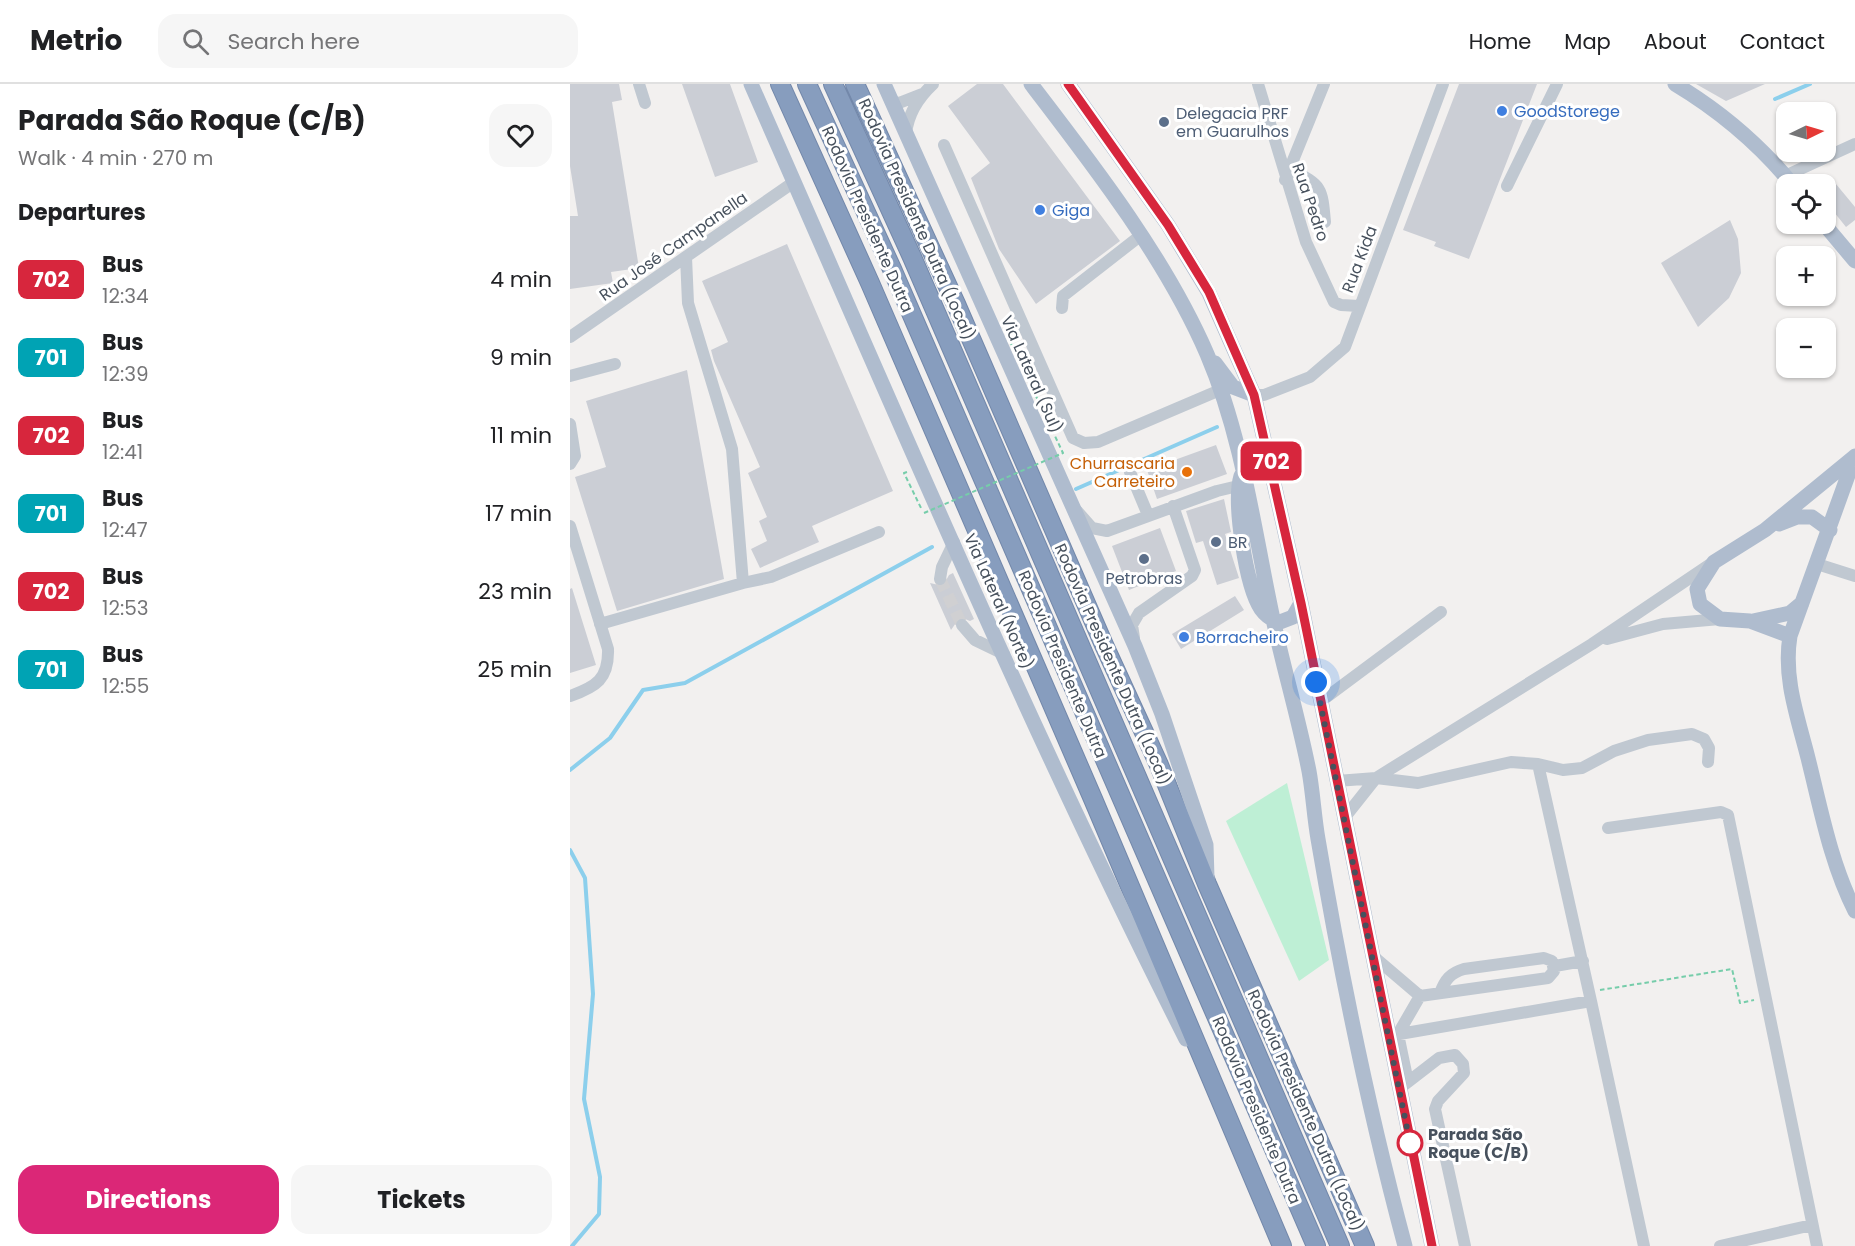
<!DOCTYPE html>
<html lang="en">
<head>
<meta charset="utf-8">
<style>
  :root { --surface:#fff; --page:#f6f6f6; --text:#202124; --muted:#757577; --line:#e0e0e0; --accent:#db2777 }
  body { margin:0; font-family:Poppins,sans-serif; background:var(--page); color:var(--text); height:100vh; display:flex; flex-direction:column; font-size:22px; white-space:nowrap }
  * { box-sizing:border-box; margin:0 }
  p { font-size:20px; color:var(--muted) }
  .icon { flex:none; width:33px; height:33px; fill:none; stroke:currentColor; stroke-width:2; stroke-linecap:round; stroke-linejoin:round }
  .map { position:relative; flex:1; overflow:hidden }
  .side { display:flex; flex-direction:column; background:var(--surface); width:570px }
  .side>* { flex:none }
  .badge { padding:0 12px; border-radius:9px; font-size:21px; line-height:39px }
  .needle { width:39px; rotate:85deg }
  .controls { position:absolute; left:1206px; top:18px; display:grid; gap:12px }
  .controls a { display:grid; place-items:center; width:60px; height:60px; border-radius:12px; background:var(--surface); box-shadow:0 2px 4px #0004; font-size:30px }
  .you { position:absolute; width:30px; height:30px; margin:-15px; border:4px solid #fff; border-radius:50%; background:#1a73e8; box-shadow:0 0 0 9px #1a73e833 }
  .map>.badge { position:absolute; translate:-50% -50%; box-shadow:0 0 0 3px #fff }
  h2 { padding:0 18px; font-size:22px; line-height:54px }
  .round { display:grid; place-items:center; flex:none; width:63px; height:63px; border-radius:18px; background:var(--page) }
  .headline { display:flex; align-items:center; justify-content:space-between; height:102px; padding:0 18px }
  h1 { font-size:28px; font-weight:700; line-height:45px }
  .primary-button { display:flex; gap:12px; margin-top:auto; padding:12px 18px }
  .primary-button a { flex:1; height:69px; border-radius:18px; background:var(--accent); color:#fff; font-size:24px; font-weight:700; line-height:69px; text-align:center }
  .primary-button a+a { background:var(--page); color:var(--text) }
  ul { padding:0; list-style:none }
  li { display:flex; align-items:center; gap:18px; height:78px; padding:0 18px }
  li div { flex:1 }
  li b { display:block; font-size:22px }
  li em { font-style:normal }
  li .badge { min-width:66px; font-weight:700; text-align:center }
  header { display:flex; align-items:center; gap:36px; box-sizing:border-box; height:84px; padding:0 30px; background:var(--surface); border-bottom:2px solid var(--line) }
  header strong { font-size:28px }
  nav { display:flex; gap:33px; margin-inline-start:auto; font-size:21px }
  .search { width:420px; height:54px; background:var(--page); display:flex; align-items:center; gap:15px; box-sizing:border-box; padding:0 21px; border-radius:18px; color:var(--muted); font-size:22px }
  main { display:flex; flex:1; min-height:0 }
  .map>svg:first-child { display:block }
</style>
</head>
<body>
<header>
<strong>Metrio</strong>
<div class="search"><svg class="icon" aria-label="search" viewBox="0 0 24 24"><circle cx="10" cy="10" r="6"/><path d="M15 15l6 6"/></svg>Search here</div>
<nav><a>Home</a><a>Map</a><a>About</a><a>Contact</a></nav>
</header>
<main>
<section class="side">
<div class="headline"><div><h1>Parada São Roque (C/B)</h1><p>Walk · 4 min · 270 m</p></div><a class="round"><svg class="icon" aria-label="heart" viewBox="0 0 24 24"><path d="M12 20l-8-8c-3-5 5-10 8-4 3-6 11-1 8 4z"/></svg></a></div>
<h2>Departures</h2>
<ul>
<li><span class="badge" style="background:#d7263d;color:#fff">702</span><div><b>Bus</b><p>12:34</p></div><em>4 min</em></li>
<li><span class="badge" style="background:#00a3b4;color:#fff">701</span><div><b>Bus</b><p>12:39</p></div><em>9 min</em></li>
<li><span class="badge" style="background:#d7263d;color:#fff">702</span><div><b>Bus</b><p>12:41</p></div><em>11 min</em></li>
<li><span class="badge" style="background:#00a3b4;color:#fff">701</span><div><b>Bus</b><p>12:47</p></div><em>17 min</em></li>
<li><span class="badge" style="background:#d7263d;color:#fff">702</span><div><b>Bus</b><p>12:53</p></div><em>23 min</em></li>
<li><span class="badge" style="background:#00a3b4;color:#fff">701</span><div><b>Bus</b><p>12:55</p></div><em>25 min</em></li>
</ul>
<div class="primary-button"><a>Directions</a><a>Tickets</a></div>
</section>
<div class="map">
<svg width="1285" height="1162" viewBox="0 0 1285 1162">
  <rect width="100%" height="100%" fill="#f2f0ef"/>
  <path fill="#beefd5" d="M717,699L759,876L729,897L656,737Z"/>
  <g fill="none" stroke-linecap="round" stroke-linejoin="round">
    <path stroke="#8ccfec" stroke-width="4" d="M1205,15L1240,0
      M506,405L647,343
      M0,686L40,654L73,606L115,599L362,463
      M0,766L15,794L23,910L14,1015L30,1093L29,1130L2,1162"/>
  </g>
  <path fill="#cbced5" d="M0,0H49L52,16L42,18L69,184L41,188L43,199L0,205V132H8L0,82Z
    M112,0H160L188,78L145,93Z
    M407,0H433L550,157L466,220L429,165L401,94L420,79L378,22Z
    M889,0H967L899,175L864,162L866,158L833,146Z
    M1126,0H1195L1156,17Z
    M1261,94L1285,123V136L1276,143L1256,118V98Z
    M1160,136L1168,155L1171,189L1159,214L1128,243L1091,179Z
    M217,160L323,407L242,442L249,458L190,484L181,465L197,457L189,437L197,433L178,389L190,383L144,277L141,266L158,258L132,197Z
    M117,286L154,495L47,527L5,393L36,383L16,317Z
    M646,361L657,390L587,415L577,386Z
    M654,415L661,448L655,450L669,494L647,501L633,457L626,459L616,427Z
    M590,444L606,487L559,506L542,462Z
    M383,489L404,535L400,537L390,533L381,546L360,499L373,502L379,491Z
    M2,504L26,581L0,589V505Z
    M665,512L674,526L611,565L602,550Z"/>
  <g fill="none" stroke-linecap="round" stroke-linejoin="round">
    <path stroke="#d0d0d2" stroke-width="12" stroke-dasharray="12 6" stroke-linecap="butt" d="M370,495L392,541"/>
    <defs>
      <path id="highway" d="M210,0L300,199L523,715L712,1162
        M237,0L322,185L746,1162
        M263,0L342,173L770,1162
        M285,0L386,220L534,561L589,681L637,800L795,1162"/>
    </defs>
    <use href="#highway" stroke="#7388aa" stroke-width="20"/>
    <path stroke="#76cdaa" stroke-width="2" stroke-dasharray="4.5 3" stroke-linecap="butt" d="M337,388L334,389L351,424
      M1030,906L1162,885L1170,919L1184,916"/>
    <path stroke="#c0c8d1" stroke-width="12" d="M69,0L75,19
      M688,0L736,158L764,218L771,221L789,222
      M322,18L329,19L352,10
      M336,50C338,29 348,14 363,0
      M374,61L503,354L514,359L528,358L650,306
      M721,86C752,101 752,104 755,138
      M1215,92L1285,60
      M715,96L754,0
      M937,102L987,0
      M492,224L493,212L570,152
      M0,253L224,98
      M0,292L45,280
      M684,311H694L740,293L775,263L873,0
      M0,340L5,372L0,380
      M560,388L578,431
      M507,427L522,444L537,447L647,407L668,402
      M0,442L38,565C39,595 26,603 0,612
      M1247,480L1285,492
      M370,495L372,483L384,458
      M173,499L201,493L309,448
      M30,540L173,499L162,365L118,219L116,173
      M392,541L405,556L434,570
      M564,554L562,541L569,529L622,492L625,486L603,422
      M1037,555L1093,540L1150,535
      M750,618L871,528
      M968,680L1021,917
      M767,697L806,694L848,699L941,678L968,680L993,686L1012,684L1044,667L1078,656L1122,650L1134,655L1139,664L1138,678
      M775,733L806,694L1022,560L1142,479
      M1038,744L1151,728L1158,731L1247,1162
      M803,872L850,912
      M985,882L1013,877
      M818,952L1021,917L1074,1162
      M838,998L828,950L850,912L978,894L984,887L982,877L974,874L894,885C880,889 875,896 870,909
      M834,1001L869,974L885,971L893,980L894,989L868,1017L865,1025L895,1162
      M1150,1162L1242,1141"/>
    <path stroke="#afbcce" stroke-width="15" d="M181,0C322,320 458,643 616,955
      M314,0L565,562L592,630L636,761L637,794
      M461,0C524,82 596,175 637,270C673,354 684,447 703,535C714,586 729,636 739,687C743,709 744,732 748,755C771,891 799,1028 835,1162
      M498,0L598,141L639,209L684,311L731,519L862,1162
      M1105,0C1150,27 1189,60 1222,100
      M1254,140L1285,177
      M645,279L663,303L684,311
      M1285,372L1220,552C1213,594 1228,634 1238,674C1251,726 1261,780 1285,827
      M671,392C663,418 676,503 691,525C696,532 702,536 710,538L723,533L731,519
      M1209,440L1227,433H1242L1260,446
      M1183,537L1220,529L1232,519
      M1220,552L1180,537L1150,535L1130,520L1127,505L1144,478L1195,446L1284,373"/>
    <use href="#highway" stroke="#879dbe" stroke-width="18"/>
    <path stroke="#76cdaa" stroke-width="2" stroke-dasharray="4.5 3" stroke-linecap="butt" d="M354,429L493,369L437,251"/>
  </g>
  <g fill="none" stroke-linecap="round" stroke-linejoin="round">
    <defs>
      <path id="line" d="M498,0L598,141L639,208L684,311L731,519L862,1162"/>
    </defs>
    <use href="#line" stroke="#fff" stroke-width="14"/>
    <use href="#line" stroke="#d7263d" stroke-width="9"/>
    <path stroke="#47515d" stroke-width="6" stroke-dasharray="0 10.8" d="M746,598L840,1059"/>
  </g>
  <g fill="#3f7fe0" stroke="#fff" stroke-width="2">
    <circle cx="932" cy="27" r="6"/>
    <circle cx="470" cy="126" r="6"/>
    <circle cx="614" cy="553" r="6"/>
  </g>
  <g fill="#5c6f8a" stroke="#fff" stroke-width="2">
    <circle cx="594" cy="38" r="6"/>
    <circle cx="646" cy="458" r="6"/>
    <circle cx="574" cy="475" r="6"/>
  </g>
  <circle fill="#e8710a" stroke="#fff" stroke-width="2" cx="617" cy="388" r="6"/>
  <circle fill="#fff" stroke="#d7263d" stroke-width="3" cx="840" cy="1059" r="12"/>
  <g text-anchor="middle" stroke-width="6" stroke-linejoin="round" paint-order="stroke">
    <g font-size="16" fill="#366cbe" stroke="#fff" text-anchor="start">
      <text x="944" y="33">GoodStorege</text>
      <text x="482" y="132">Giga</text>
      <text x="626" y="559">Borracheiro</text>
    </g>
    <g font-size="16" fill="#4e5e75" stroke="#fff" text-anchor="start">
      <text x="606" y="35">Delegacia PRF<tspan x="606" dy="18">em Guarulhos</tspan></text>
      <text x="658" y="464">BR</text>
      <text x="574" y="500" text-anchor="middle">Petrobras</text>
    </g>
    <g font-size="16" fill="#47515d" stroke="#fff">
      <text transform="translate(741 118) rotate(71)" y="6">Rua Pedro</text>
      <text transform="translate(298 135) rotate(66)" y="6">Rodovia Presidente Dutra</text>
      <text transform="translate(347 135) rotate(66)" y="6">Rodovia Presidente Dutra (Local)</text>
      <text transform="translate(103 162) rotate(-35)" y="6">Rua José Campanella</text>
      <text transform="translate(789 175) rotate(-69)" y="6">Rua Kida</text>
      <text transform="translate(462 290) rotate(66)" y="6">Via Lateral (Sul)</text>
      <text transform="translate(429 517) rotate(66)" y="6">Via Lateral (Norte)</text>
      <text transform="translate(493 580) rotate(67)" y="6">Rodovia Presidente Dutra</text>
      <text transform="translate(543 580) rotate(66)" y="6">Rodovia Presidente Dutra (Local)</text>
      <text transform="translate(687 1026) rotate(67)" y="6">Rodovia Presidente Dutra</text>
      <text transform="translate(736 1026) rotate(66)" y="6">Rodovia Presidente Dutra (Local)</text>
    </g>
    <g font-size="16" fill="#c56008" stroke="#fff" text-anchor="end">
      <text x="605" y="385">Churrascaria<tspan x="605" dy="18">Carreteiro</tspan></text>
    </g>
    <g font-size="16" font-weight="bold" fill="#47515d" stroke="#fff" text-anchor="start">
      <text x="858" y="1056">Parada São<tspan x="858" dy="18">Roque (C/B)</tspan></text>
    </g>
  </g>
</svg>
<div class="controls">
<a><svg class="needle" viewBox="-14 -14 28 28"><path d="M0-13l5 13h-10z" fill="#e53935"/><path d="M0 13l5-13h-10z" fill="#757577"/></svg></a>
<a><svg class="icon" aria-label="locate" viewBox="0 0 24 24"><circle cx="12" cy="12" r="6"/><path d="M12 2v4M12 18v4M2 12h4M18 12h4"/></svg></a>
<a>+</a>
<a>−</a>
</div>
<div class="you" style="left:746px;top:598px"></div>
<b class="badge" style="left:701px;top:377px;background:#d7263d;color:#fff">702</b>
</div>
</main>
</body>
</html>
